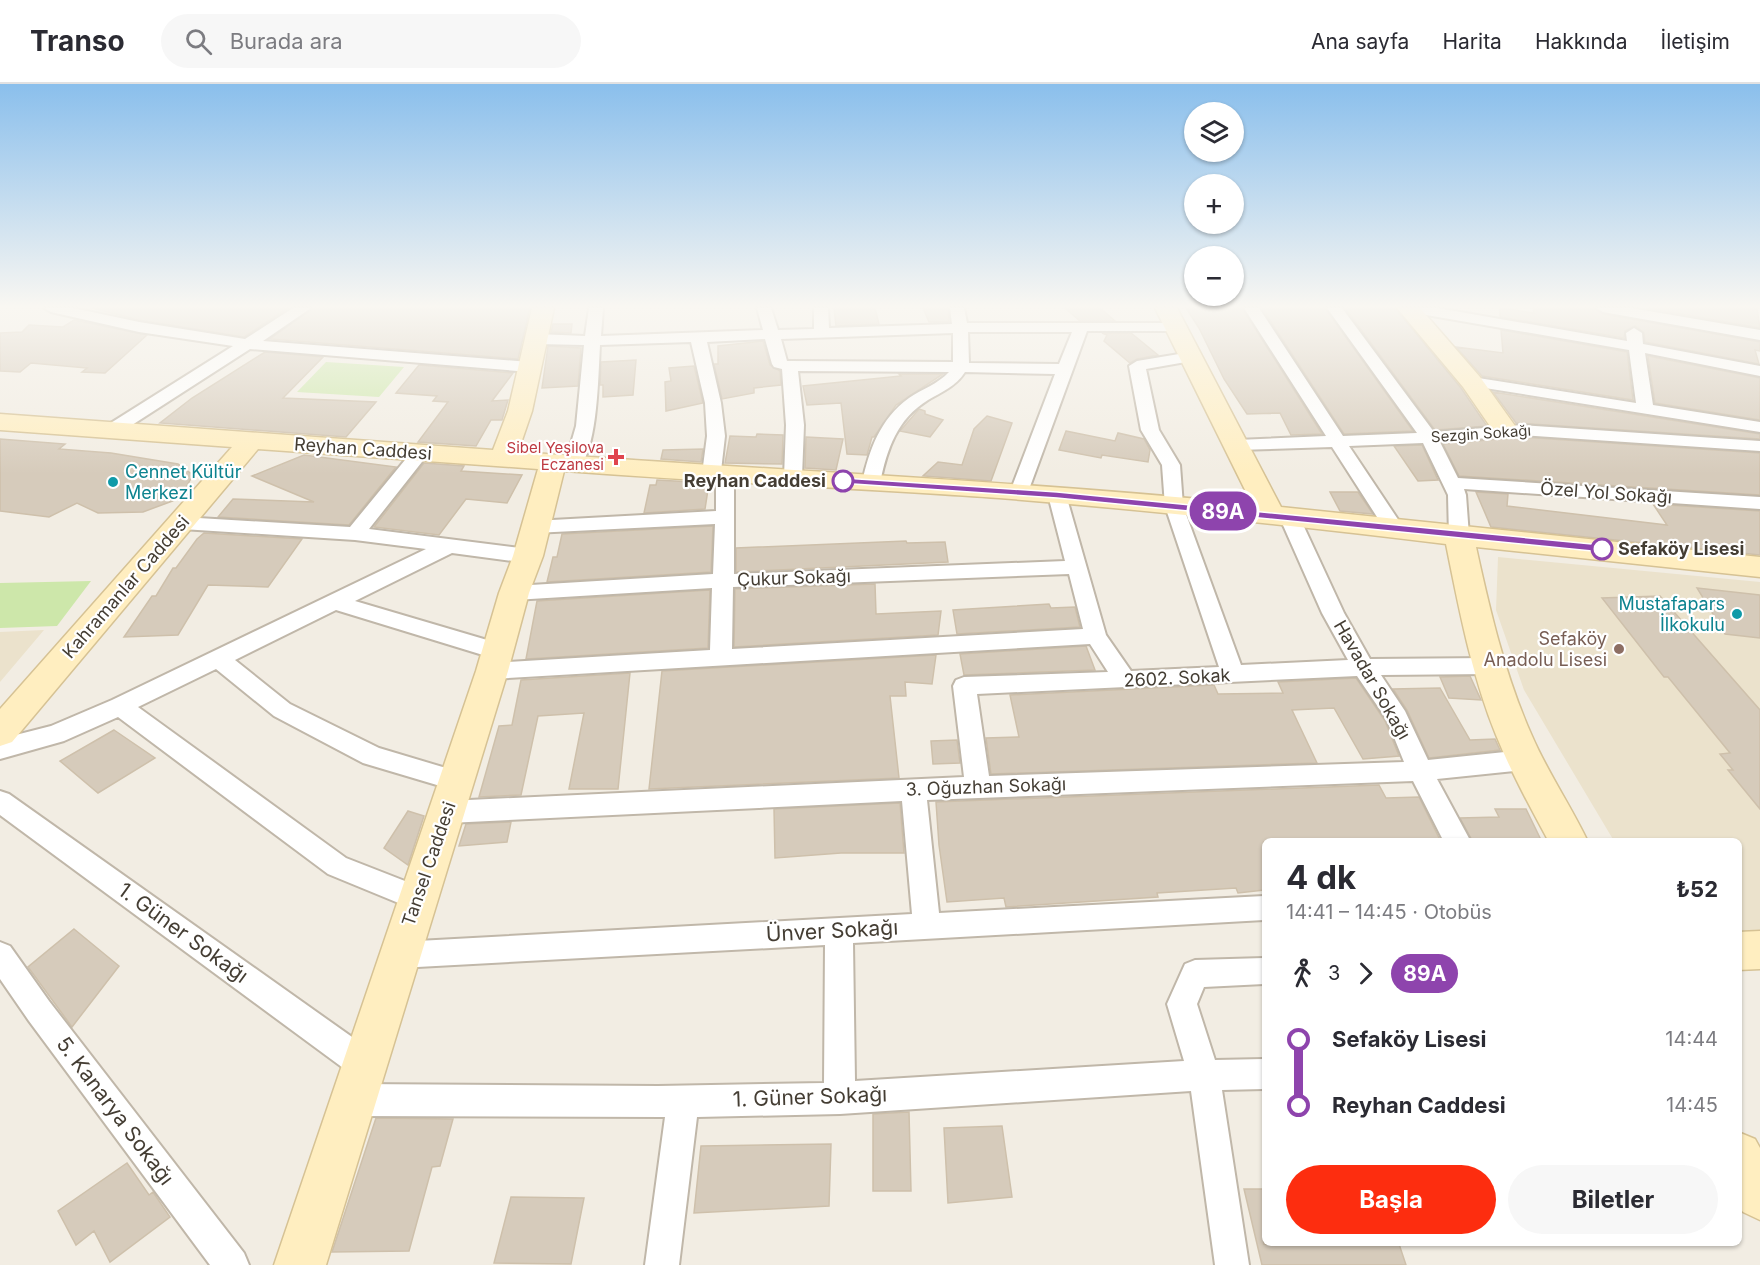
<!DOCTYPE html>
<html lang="tr">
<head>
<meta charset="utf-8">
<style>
  :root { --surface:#fff; --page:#f7f7f7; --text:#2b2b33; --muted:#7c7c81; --line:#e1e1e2; --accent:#fd2d0f }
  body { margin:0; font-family:Inter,sans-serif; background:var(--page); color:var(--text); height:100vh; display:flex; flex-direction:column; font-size:22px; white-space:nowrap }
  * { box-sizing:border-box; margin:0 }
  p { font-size:20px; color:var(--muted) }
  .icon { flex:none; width:33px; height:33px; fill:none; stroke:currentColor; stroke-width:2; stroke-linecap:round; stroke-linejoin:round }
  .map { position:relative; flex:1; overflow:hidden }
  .panel { position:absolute; left:1262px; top:754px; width:480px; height:408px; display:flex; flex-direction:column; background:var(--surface); border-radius:9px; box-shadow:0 2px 4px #0004 }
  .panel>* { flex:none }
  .badge { padding:0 12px; border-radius:20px; font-size:21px; line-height:39px }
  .tools { position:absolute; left:1184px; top:18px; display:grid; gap:12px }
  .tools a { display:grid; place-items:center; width:60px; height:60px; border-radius:50%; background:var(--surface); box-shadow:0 2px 4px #0004; font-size:30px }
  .map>.badge { position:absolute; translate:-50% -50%; box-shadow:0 0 0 3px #fff }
  .legs { display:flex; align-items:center; gap:9px; height:66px; padding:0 24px; font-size:20px }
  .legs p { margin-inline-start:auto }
  .head { display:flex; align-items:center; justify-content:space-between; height:102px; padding:0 24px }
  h1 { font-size:33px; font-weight:700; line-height:45px }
  .button { display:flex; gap:12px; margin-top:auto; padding:12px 24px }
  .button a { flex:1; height:69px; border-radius:36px; background:var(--accent); color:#fff; font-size:24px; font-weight:700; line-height:69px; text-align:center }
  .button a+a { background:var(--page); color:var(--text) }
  ul { padding:0 24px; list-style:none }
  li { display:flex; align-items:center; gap:21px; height:66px; font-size:22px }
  li i { display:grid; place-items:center; width:9px; height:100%; margin:0 8px; background:currentColor }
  li i::after { content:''; width:15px; height:15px; margin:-8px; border:4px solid; border-radius:50%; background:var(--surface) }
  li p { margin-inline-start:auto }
  li:first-child i { background:linear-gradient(#0000 50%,currentColor 0) }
  li:last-child i { background:linear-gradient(currentColor 50%,#0000 0) }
  header { display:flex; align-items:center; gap:36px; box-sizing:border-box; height:84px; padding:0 30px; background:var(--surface); border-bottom:2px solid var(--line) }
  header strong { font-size:28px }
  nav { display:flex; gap:33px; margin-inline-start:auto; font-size:21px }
  .search { width:420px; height:54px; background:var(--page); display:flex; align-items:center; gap:15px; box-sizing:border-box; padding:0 21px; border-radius:33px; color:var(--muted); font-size:22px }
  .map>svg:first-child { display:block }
</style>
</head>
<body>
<header>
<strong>Transo</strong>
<div class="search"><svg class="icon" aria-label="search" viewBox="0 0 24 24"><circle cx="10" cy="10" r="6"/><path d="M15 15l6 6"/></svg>Burada ara</div>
<nav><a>Ana sayfa</a><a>Harita</a><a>Hakkında</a><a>İletişim</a></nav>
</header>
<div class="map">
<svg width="1760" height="1181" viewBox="0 0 1760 1181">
  <rect width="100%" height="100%" fill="#f2ede3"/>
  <path fill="#ebe2cc" d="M1498,473L1760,498V855L1739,856L1738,758L1614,757L1524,606L1496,526Z
    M44,546L0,598V548Z"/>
  <path fill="#cde7aa" d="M326,278L404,283L379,313L297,308Z
    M91,497L57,542L0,544V499Z"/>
  <path fill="#d6cbbb" stroke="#cec0ab" stroke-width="1.5" d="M92,224H288L244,253L139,236Z
    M313,224H530L518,275L270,255Z
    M834,224H875L879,240L836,242Z
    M923,224H948L949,238H929Z
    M1065,224H1100L1115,237H1080Z
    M1186,224H1242L1322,350L1291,351L1280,329L1247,330L1224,295L1199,244Z
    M1262,224H1325L1413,347L1344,350Z
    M1345,224H1395L1461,304L1487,342L1435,346Z
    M1500,224L1534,229L1533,224H1594L1603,230L1760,258V267L1755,266L1759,280L1645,258L1644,249L1635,242L1625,247L1624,254L1500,233Z
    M1647,224H1757L1760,244Z
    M74,236L147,251L105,289L82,288L87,284L31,279L20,288L0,287V249L22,248L29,241L63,243Z
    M553,240H572L571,249L551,248Z
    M1501,246L1627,268L1633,316L1482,292L1456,263L1503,269Z
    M1102,249H1131L1158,271L1137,275L1130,279L1104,257L1107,251Z
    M763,257L770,281L780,287L781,301L754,304V309L722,315L714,280H718V262Z
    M548,262L581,264L578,302L542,304Z
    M265,268L323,273L283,314L376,318L346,353L160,339L192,314Z
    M1648,272L1760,294V336L1655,319Z
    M636,276L633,311L603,313V301H600L601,278Z
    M419,281L513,289L492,317L508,316L502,336H491L476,362L418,358L448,318L433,317L437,312L396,309Z
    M694,282L703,319L666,327L665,298L671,297L669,284Z
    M899,290H943L896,321L874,353H872L867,371L847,370L841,319L807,321L803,302L901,292Z
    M1493,308L1760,350V355L1516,339Z
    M919,325L925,327V330L943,336L930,353L900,347Z
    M987,332L1012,339L991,397L923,392L938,378L962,381L974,345Z
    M1066,347L1115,357L1118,349L1144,355L1150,366L1148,378L1102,371L1101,374L1059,366Z
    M757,350L783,351L782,380L725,379L730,352L756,353Z
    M806,353L843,355L836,386L805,384Z
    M1522,353L1760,369V411L1459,392L1443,360Z
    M0,355L65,360L59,365L111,369L178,380L193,391L185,405L175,416L143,428L98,429L77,419L49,433L0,427Z
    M1422,361L1438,396L1418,397L1394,362Z
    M703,365L701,378L661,375L663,366Z
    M304,371L396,383L349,441L218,433L233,415L314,418L252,392Z
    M424,379L464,382L461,387L522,391L507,419L466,415L439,451L374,443Z
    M657,396L709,399L705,425L644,429L650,401H656Z
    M1330,408H1358L1373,430L1340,427Z
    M1476,408L1508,410L1507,422L1667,441L1653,420L1760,427V471L1491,443Z
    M713,442L711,488L547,498L553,473H557L562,450Z
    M204,449L302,455L268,503L208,501L178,551L124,553L152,512H156L173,484H176L197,455Z
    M906,457L907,459L945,458L948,478L736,488V464Z
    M875,500L876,530L941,527L938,551L734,563L735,505Z
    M1697,504L1760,511V554L1725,550Z
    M710,506L708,564L526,575L537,517Z
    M1660,512L1760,626V725L1728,686H1733L1720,670L1730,669L1668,593H1664L1602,514Z
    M1049,520L1051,524L1075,523L1080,543L957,550L953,526Z
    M1086,562L1095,586L964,591L960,570Z
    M936,571L932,600L905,598L906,612H890L899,694L649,705L662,587Z
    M630,589L618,705H569L584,629L538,632L521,711L479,713L499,642L512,641L521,596Z
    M1470,592L1481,616L1449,614L1440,593Z
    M1356,594L1385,637L1399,672L1363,675L1334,624L1292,626L1317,679L991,690L986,654L1019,653L1010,611L1214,601L1218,610L1283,609L1278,598Z
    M1440,604L1470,656L1495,655L1500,666L1429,674L1407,626L1393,605Z
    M114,646L155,674L98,709L60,677Z
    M957,656L960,679L933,680L931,657Z
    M1379,701L1386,714L1419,713L1441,758H1264V806L1238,809L1236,804L1157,809L1158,813L1006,823L1004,814L947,818L939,761L936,718Z
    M900,719L904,769H841L775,774L774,725Z
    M1495,725H1526L1542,758H1473L1460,734L1499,733Z
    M408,727L424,732L408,781L384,764Z
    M511,738L507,758L459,762L466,740Z
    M74,845L119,882L72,943L28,883Z
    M909,1028L911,1107H873V1030Z
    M376,1034L453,1035L440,1082L432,1083L409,1167L332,1168Z
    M1002,1042L1012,1113L948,1119L944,1044Z
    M831,1060L829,1122L694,1129L701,1062Z
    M127,1079L149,1111L153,1108L170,1133L110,1178L94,1147L76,1161L58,1127Z
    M1244,1105H1264V1160H1399L1406,1181H1262Z
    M511,1113L584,1114L571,1180L494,1179Z"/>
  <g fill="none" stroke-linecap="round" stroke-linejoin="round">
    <defs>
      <path id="street" d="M44,224H73L139,238L245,255L293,224H311L263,257L530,278L538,283L530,288L250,265L118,350H106L103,346L106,342L233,262L139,248L51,228Z
        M589,224H603L601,252L763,246L757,224H771L778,246L814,245V224H828L829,244L952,240L950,224H964L967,239H1180L1183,242L1175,247H1087L1028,408L1026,412H1012L1010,408L1055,290L965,288C956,302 942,308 928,316C897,335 887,365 880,399L878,403H864L862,399C869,366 880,335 909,314C922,305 938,300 949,288L798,287L804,341L802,393L799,397H787L784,393L786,341L782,285L774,283L772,280L765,255L707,258L721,319L725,352L721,387H731L734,391V490L1065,477L1048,411L1050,407H1064L1066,411L1106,551L1131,587L1219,583L1165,422L1162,381L1141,346L1129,282L1137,277L1191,268L1197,270L1199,273L1197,276L1146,285L1159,346L1180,381L1183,422L1241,581L1348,576L1322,529L1279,432L1282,428H1296L1299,432L1344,529L1370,575L1490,574L1498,576L1501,582L1498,588L1490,590L1381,591L1405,627L1428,676L1524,666L1533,669L1536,676L1533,683L1524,686L1437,695L1471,758H1444L1413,697L927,716L939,829L1264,812V836L853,859L855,997L1184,977L1167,920L1185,880L1195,876L1264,874V900L1204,903L1197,920L1215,976L1264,975V1005L1222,1006L1249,1181H1215L1191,1007L840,1030L697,1033L679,1181H645L665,1033L355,1032L344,1027L339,1016L344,1005L355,1000L658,1002L824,999L825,861L399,884L389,880L385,871L389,862L399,858L912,830L902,717L448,739L439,736L435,728L439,720L448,717L964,693L953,602L956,596L964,593L1108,588L1090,560L492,595L484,593L481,587L484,581L492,579L710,566L712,504L514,516L507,514L504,509L507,504L514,502L713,490L715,440L534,449L527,447L524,443L527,439L534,437L716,427V394H705L702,390L707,352L705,319L691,258L600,261C598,294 598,357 580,384H568L565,380L576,342L584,261L537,260L529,255L537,250L585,252ZM968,248H1072L1059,280L969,279ZM953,249V278L790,277H787L781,255ZM1069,490L1083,545L732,565L733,503ZM1357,592L1387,636L1404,678L989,692L977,610Z
        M1244,224H1259L1343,352L1417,349L1327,224H1342L1434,348L1522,341L1760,357V367L1522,351L1440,358L1458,394L1760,413V425L1464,405L1466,411L1469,452L1466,456L1459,458L1452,456L1449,452L1448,411L1423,359L1349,362L1403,443L1400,447L1393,449L1386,447L1332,363L1237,366L1231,365L1228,361L1231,357L1237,356L1326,352Z
        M1402,224H1437L1627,257L1626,249L1634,244L1642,249L1643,260L1760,282V292L1645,269L1653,321L1760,338V348L1466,301L1464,298L1466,295L1472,293L1636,319L1629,266L1409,228Z
        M1596,224H1631L1760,246V256L1603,228Z
        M420,364L426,365L429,369L369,445L528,465L535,467L538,472L535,477L528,479L452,469L355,517L504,561L507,567L504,573L496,575L336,526L235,576L290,620L379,664L466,690L469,697L466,704L457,707L363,679L274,632L216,585L138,623L346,774L428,806L432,815L428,824L418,827L328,790L118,633L64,657L0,675V655L51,642L112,616L426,465L355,456L182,445L175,443L172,439L175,435L182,433L350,443L414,365Z
        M0,707L9,710L376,970L380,981L376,992L365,996L354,992L0,731Z
        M0,858L10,862L49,917L244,1169L249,1181H210L29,937L0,895Z"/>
      <path id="secondary" d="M532,224H554L532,327L518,368C763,386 1008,396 1252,420L1155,224H1177L1281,423L1760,473V493L1476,463C1490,527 1505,592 1532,652C1548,689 1571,722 1588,758H1549C1530,723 1511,688 1496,651C1471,589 1459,524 1446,460C1297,442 1148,426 999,414C854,404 709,398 564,387L543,472L529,509L508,587L326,1181H274L476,587L499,509L513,472L538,385L258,365L12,658L0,662V625L232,363L0,346V330L493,366L508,327Z
        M1397,224H1420L1480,293L1518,346L1514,351L1505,354L1496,351L1463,303Z
        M1760,847V885L1738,886V848Z
        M1738,1048L1755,1055L1760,1064V1136L1743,1128L1738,1121Z"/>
    </defs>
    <use href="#street" stroke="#c0b7a9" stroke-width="4"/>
    <use href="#secondary" stroke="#d6c294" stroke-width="3"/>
    <use href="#street" fill="#fff" fill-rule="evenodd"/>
    <use href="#secondary" fill="#ffeec0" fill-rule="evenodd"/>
  </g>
  <linearGradient id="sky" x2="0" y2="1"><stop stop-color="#8abfec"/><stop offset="0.57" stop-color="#f9f7f2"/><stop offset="1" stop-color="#f9f7f2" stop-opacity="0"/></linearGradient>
  <rect width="1760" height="390" fill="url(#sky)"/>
  <path fill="#8e44ad" stroke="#fff" stroke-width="1.5" d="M843,394L1057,408L1602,461L1607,465L1602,468L1057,414L839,399V395Z"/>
  <path fill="#e0444e" stroke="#fff" stroke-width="2" d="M613 364h6v6h6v6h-6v6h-6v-6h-6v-6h6z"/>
  <g fill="#fff" stroke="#8e44ad" stroke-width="3">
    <circle cx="843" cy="397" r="10"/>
    <circle cx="1602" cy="465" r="10"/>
  </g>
  <g fill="#0f9aa8" stroke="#fff" stroke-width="2">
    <circle cx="113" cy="398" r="6"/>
    <circle cx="1737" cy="530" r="6"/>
  </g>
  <circle fill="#8d6e63" stroke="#fff" stroke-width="2" cx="1619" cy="565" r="6"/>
  <g text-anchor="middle" stroke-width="4.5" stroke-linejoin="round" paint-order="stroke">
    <g font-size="15" fill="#443d33" stroke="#fff">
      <text transform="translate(1481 350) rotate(-4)" y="5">Sezgin Sokağı</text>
    </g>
    <g font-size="15" fill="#be3a42" stroke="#fff" text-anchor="end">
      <text x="604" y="369">Sibel Yeşilova<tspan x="604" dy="17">Eczanesi</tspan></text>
    </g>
    <g font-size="18" fill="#443d33" stroke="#fff">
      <text transform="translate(363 365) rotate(4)" y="6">Reyhan Caddesi</text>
      <text transform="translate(1606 409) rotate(4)" y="6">Özel Yol Sokağı</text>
      <text transform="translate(794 494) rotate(-2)" y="6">Çukur Sokağı</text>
      <text transform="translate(126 503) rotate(-49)" y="6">Kahramanlar Caddesi</text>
      <text transform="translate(1177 594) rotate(-3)" y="6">2602. Sokak</text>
      <text transform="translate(1372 596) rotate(60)" y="6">Havadar Sokağı</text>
      <text transform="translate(986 703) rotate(-2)" y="6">3. Oğuzhan Sokağı</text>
      <text transform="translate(429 780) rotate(-71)" y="6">Tansel Caddesi</text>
    </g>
    <g font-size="18" fill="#0d838f" stroke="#fff" text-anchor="start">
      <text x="125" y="394">Cennet Kültür<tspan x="125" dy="21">Merkezi</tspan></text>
      <text x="1725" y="526" text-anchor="end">Mustafapars<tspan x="1725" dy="21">İlkokulu</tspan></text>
    </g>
    <g font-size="18" font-weight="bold" fill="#443d33" stroke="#fff" text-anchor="end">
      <text x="826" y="403">Reyhan Caddesi</text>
      <text x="1618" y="471" text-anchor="start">Sefaköy Lisesi</text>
    </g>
    <g font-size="18" fill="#785e54" stroke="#fff" text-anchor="end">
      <text x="1607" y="561">Sefaköy<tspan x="1607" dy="21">Anadolu Lisesi</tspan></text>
    </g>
    <g font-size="21" fill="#443d33" stroke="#fff">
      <text transform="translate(832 847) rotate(-3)" y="7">Ünver Sokağı</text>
      <text transform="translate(183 849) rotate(36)" y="7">1. Güner Sokağı</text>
      <text transform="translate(810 1013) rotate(-2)" y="7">1. Güner Sokağı</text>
      <text transform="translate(115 1027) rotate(53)" y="7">5. Kanarya Sokağı</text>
    </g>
  </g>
</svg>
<div class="tools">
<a><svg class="icon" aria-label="layers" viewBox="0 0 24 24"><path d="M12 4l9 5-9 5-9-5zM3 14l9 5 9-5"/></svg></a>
<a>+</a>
<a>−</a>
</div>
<b class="badge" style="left:1223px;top:427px;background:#8e44ad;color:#fff">89A</b>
<section class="panel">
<div class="head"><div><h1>4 dk</h1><p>14:41 – 14:45 · Otobüs</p></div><b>₺52</b></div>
<div class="legs"><svg class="icon" aria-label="walk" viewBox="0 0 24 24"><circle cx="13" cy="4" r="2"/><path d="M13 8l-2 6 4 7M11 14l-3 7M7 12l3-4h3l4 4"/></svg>3<svg class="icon" aria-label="forward" viewBox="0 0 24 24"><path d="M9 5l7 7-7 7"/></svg><b class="badge" style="background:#8e44ad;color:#fff">89A</b></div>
<ul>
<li><i style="color:#8e44ad"></i><b>Sefaköy Lisesi</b><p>14:44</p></li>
<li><i style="color:#8e44ad"></i><b>Reyhan Caddesi</b><p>14:45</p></li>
</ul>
<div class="button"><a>Başla</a><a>Biletler</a></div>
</section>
</div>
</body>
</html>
